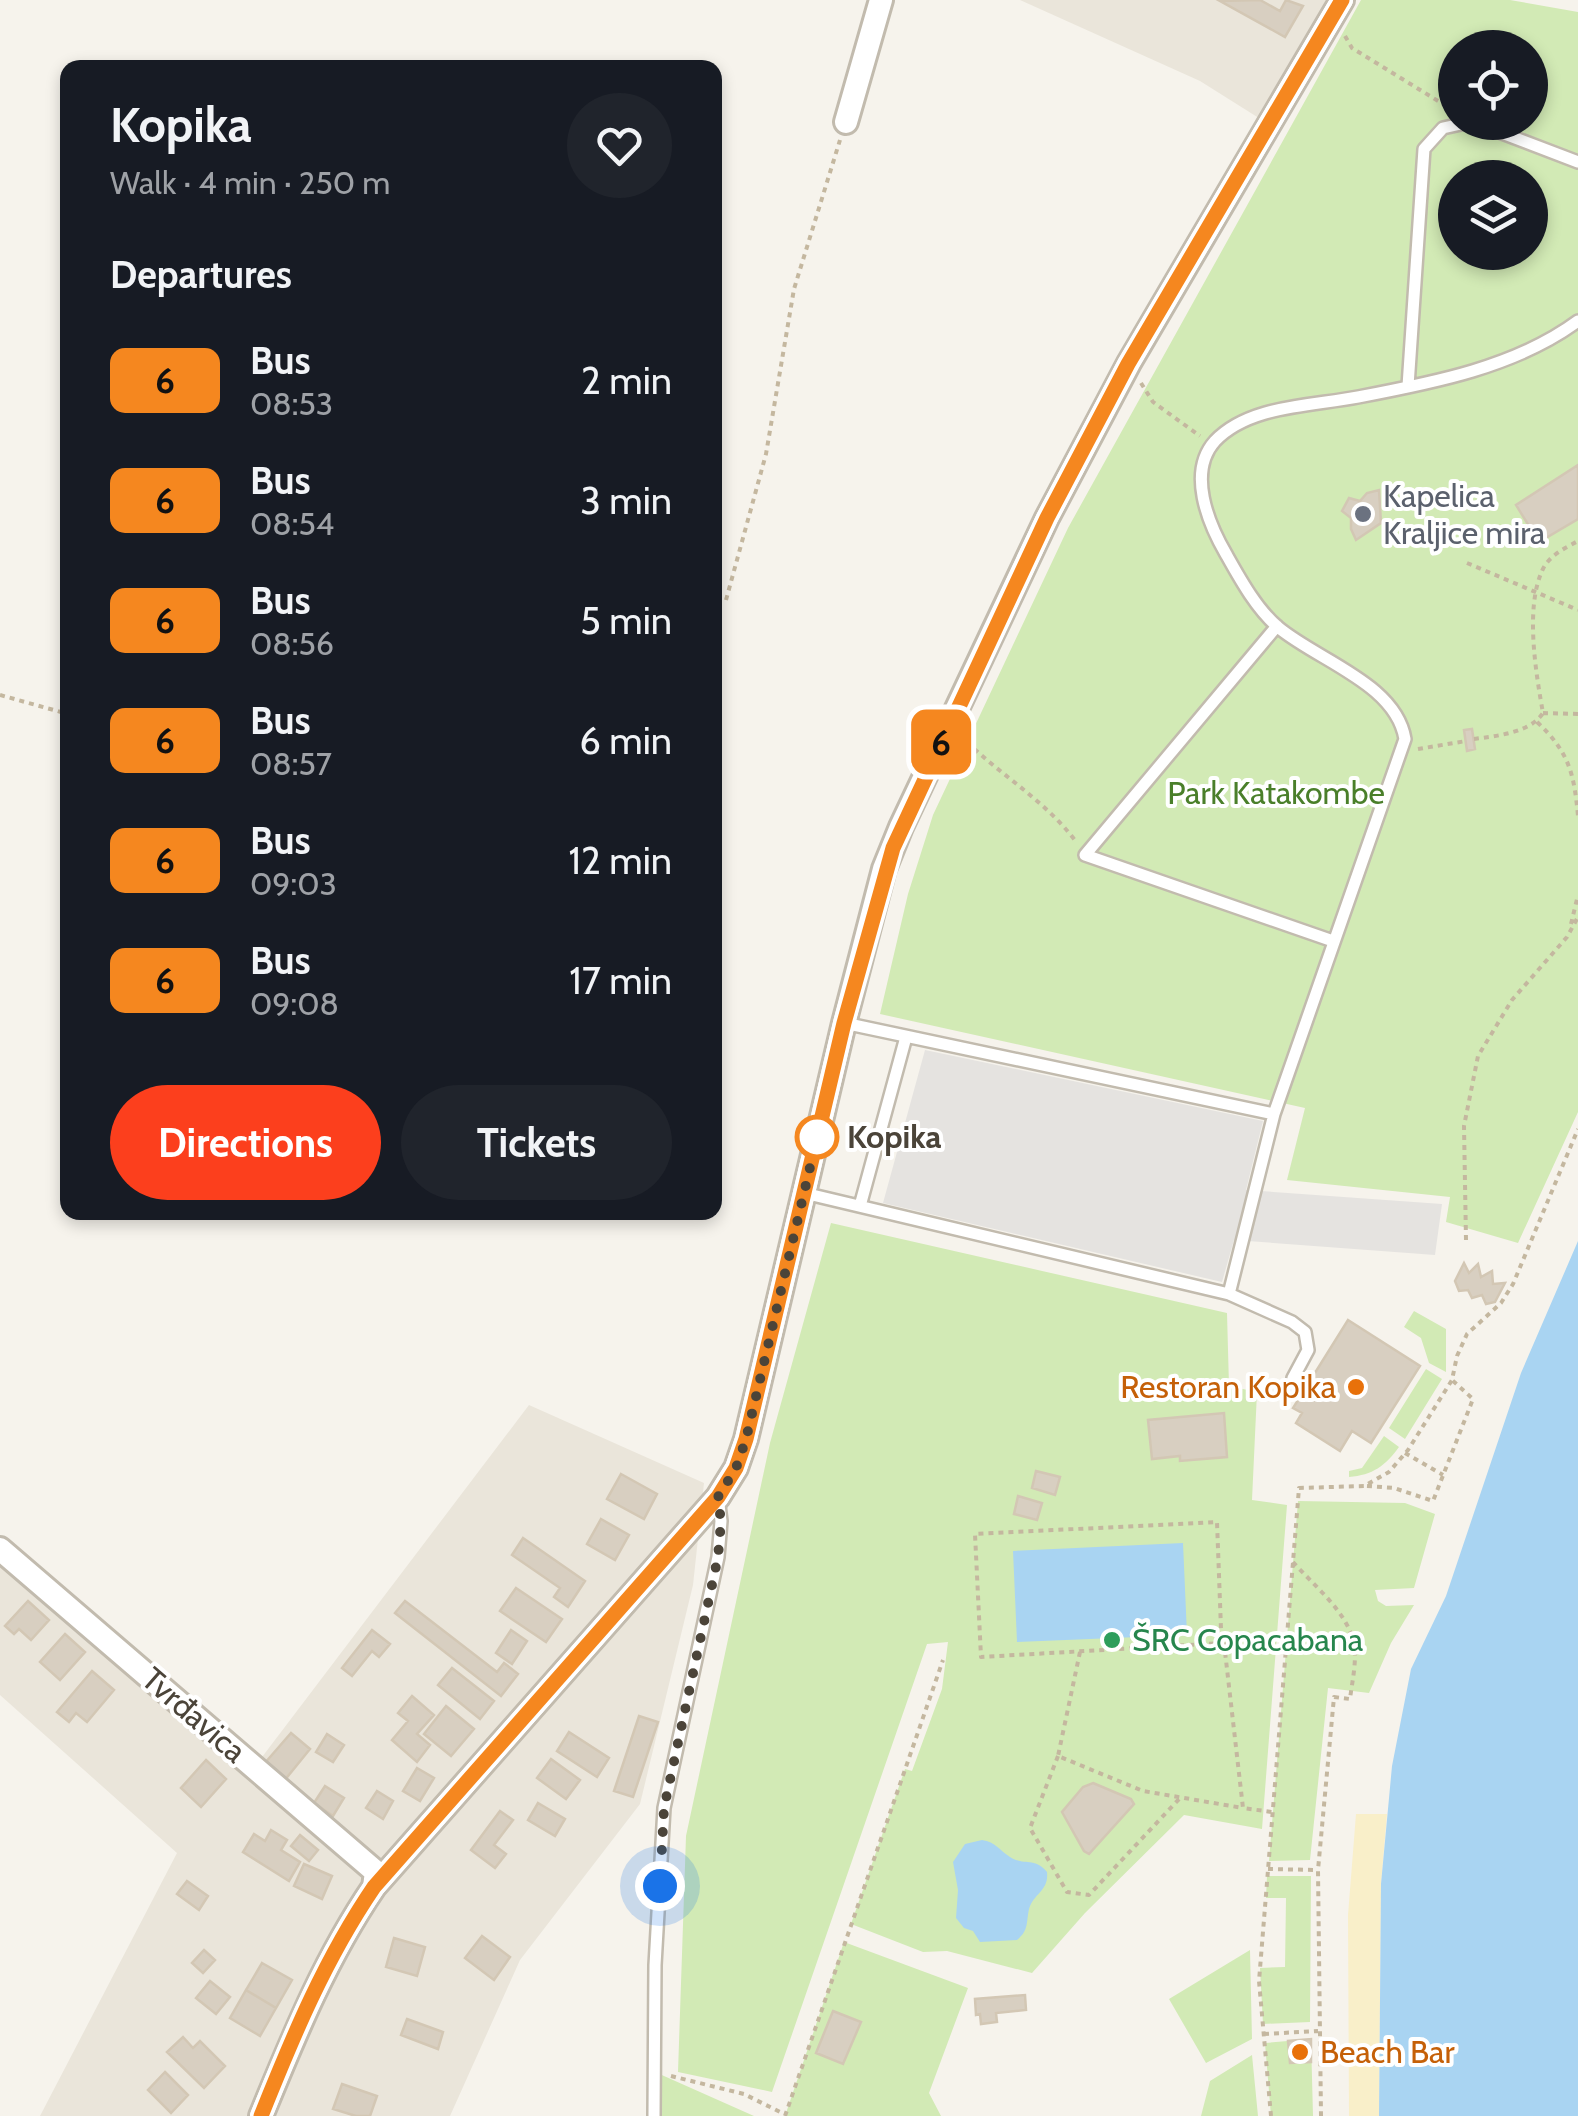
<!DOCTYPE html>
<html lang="en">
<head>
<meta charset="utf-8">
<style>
  :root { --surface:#171b24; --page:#20242c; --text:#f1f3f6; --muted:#9ea1a6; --accent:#fc3f1d }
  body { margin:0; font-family:Cabin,sans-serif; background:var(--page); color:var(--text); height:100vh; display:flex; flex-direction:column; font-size:38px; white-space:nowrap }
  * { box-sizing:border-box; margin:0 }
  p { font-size:32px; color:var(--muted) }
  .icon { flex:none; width:55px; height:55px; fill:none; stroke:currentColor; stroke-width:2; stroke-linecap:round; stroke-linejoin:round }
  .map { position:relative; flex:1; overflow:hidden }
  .side { position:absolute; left:60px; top:60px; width:662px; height:1160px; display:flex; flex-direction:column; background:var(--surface); border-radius:20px; box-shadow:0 5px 15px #0003 }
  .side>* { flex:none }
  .badge { padding:0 20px; border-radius:15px; font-size:35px; line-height:65px }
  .controls { position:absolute; left:1438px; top:30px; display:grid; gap:20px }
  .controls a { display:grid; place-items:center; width:110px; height:110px; border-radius:50%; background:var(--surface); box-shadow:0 5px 15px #0003; font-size:50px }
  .you { position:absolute; width:50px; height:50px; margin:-25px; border:8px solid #fff; border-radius:50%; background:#1a73e8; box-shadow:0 0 0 15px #1a73e833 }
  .map>.badge { position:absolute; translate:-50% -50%; box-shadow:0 0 0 5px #fff }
  h2 { padding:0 50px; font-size:38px; line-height:90px }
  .round { display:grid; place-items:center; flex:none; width:105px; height:105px; border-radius:52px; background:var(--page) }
  .summary { display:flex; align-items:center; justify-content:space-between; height:170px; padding:0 50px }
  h1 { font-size:48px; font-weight:700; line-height:75px }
  .cta { display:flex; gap:20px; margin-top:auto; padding:20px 50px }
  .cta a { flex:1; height:115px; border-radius:60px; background:var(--accent); color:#fff; font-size:40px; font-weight:700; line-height:115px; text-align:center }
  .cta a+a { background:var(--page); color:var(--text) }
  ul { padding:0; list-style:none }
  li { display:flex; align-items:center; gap:30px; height:120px; padding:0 50px }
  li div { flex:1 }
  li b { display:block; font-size:38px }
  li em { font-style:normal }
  li .badge { min-width:110px; font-weight:700; text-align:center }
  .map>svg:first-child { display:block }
</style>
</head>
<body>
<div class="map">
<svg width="1578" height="2116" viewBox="0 0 1578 2116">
  <rect width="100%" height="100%" fill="#f6f3ec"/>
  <path fill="#eae5da" d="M1020,0H1326L1262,120L1200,81Z
    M529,1405L704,1483L693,1585L640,1804L520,1960L450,2116H40L177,1853L0,1695V1539L256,1765Z"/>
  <path fill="#d2eab5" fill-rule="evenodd" d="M1361,0H1510L1578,12V1112L1518,1243L1446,1222L1450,1197L1287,1180L1305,1108L880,1014L908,894L933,815L1068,528ZM1455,48H1530V122H1455ZM1455,178H1530V252H1455Z
    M831,1223L1227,1313L1229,1386L1257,1392L1252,1500L1287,1505L1262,1829L1184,1815L1085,1913L1032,1973L947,1951L923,1952L851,1924L905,1769L912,1771L942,1689L948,1642L927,1644L772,2092L678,2072L686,1836L770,1443Z
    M1414,1311L1446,1329V1372L1429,1363L1421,1338L1404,1327Z
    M1426,1369L1442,1379L1405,1439L1389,1428Z
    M1384,1436L1399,1447C1385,1466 1373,1475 1349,1477V1471L1362,1468Z
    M1298,1501L1405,1503L1435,1514L1414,1588L1375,1590L1378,1601L1386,1606L1414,1605L1391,1643L1369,1693L1328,1688L1310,1860L1269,1861Z
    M1267,1876H1311L1310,2022L1263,2024L1260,1968L1285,1967L1286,1898H1266Z
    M844,1942L968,1988L929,2093L941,2116H785Z
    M1250,1950L1252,2039L1206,2063L1169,1999Z
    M1311,2039L1313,2116H1271L1265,2043Z
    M1252,2055L1258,2116H1201L1210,2081Z
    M655,2072L754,2116H655Z"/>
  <path fill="#f9efc9" d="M1356,1814H1387L1381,1884L1379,2116H1349L1348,1915Z"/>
  <path fill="#e5e3e0" d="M925,1050L1263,1121L1246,1190L1442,1204L1435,1255L1234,1240L1222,1282L883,1203Z"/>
  <path fill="#a9d4f2" d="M1578,1241V2116H1379L1381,1884L1392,1766L1411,1669L1446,1596L1521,1373Z
    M1183,1543L1187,1635L1017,1642L1013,1551Z
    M982,1840C996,1842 999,1850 1010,1857C1023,1866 1035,1857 1047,1872C1049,1891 1034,1893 1029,1909C1026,1923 1029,1930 1017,1940L980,1942L973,1931L964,1928L956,1918L958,1890L953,1862L965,1844Z"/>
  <path fill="#d8cfc1" stroke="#d3c7b4" stroke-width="2.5" d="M1260,0L1280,11L1286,0L1303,6L1285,37L1220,1Z
    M1578,465V519L1539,542L1516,505Z
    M1379,490L1381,523L1356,540L1351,529V518L1342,511L1349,498L1360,501L1367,493Z
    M1472,729L1475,749L1467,751L1464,730Z
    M1464,1263L1469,1273L1478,1264L1481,1277L1492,1271L1493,1284L1505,1283L1495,1302L1486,1304L1482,1295L1472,1298L1468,1290L1459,1291L1455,1281Z
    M1348,1320L1420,1366L1371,1443L1352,1431L1340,1451L1296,1423L1302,1413L1293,1408Z
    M1224,1413L1227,1457L1180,1461V1456L1152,1459L1148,1420Z
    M1036,1471L1060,1477L1055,1495L1032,1488Z
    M621,1474L657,1494L644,1519L607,1499Z
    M1018,1496L1042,1503L1037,1520L1014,1514Z
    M601,1519L629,1535L615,1560L587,1544Z
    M523,1538L585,1581L568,1607L554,1597L560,1588L512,1555Z
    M516,1588L562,1619L546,1642L500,1611Z
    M28,1601L49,1620L31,1640L19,1629L14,1634L5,1626Z
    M405,1601L497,1672L504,1663L518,1674L501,1696L395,1613Z
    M372,1630L390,1644L379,1657L372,1651L352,1676L342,1668Z
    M511,1630L527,1641L512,1664L496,1653Z
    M65,1634L85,1652L60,1680L40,1662Z
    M452,1668L494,1701L480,1719L438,1685Z
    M92,1671L114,1690L87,1722L76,1713L69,1722L57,1712Z
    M412,1696L434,1715L417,1734L430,1745L417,1762L392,1740L408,1721L398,1713Z
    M446,1706L474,1729L451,1756L424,1734Z
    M639,1716L658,1722L633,1797L614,1791Z
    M569,1732L609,1758L597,1777L557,1751Z
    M291,1733L310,1749L284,1781L264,1764Z
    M327,1734L344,1745L333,1762L316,1752Z
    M551,1759L580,1780L566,1799L537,1778Z
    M206,1760L226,1779L201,1807L181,1788Z
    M417,1768L434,1778L420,1801L403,1791Z
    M1093,1783L1131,1799L1134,1804L1089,1854L1084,1851L1062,1812L1083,1787Z
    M325,1786L344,1798L333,1816L314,1803Z
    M377,1791L393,1801L383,1819L366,1808Z
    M538,1803L565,1819L555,1836L528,1820Z
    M500,1811L513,1820L494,1845L506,1854L495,1868L471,1850Z
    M271,1830L287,1840L281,1850L300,1862L289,1881L243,1852L254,1834L265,1841Z
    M300,1835L318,1850L309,1861L291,1846Z
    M304,1864L332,1876L322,1899L294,1886Z
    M187,1881L208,1896L199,1910L177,1894Z
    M482,1936L510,1957L494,1980L465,1958Z
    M394,1938L425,1947L417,1976L386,1967Z
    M204,1950L215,1960L203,1973L192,1963Z
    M262,1963L292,1980L276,2008L246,1990Z
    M210,1981L230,1997L216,2014L196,1998Z
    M246,1990L276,2008L260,2036L230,2018Z
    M1025,1995L1026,2010L996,2013L997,2022L981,2024L980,2014L976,2015L975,1999Z
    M833,2011L861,2022L843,2064L816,2053Z
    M407,2019L443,2032L438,2049L401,2035Z
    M183,2037L193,2048L200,2041L225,2066L204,2088L167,2052Z
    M1311,2039V2062L1290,2063L1288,2041Z
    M165,2072L188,2095L171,2113L148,2090Z
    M342,2084L377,2096L370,2116H356L333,2109Z"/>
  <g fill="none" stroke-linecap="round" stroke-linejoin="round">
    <defs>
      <path id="lane" d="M1473,122L1578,162
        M1408,386L1424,149L1443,128L1470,122
        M1277,626L1085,855L1333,941
        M844,1023L1274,1114
        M804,1193L1229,1294L1274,1114L1405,739C1396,684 1319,661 1279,628C1257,610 1240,579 1226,554C1208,523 1187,472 1215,441C1249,405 1312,406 1358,397C1432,383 1516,367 1578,321
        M860,1206L906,1037
        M1229,1294L1292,1322L1305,1332L1308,1350L1293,1378
        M654,2116L655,1965L664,1808L718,1557L721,1521L718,1497"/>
      <path id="street" d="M846,122L881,0
        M0,1549L376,1872L374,1887
        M261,2116C294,2036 325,1959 374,1887L718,1497L736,1468L746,1439L844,1023L884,869L901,827L1047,518L1129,363L1342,0"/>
    </defs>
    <use href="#lane" stroke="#c2bbae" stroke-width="16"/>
    <use href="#street" stroke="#c2bbae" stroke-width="28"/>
    <path stroke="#c4b79f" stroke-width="4" stroke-dasharray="5 5" stroke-linecap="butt" d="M1345,36L1352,48L1451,109
      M1141,383L1153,402L1200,436
      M1467,563L1578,610
      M726,600L766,454L794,289L840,140
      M0,695L68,714
      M1543,713L1578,714
      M1537,722C1569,752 1574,773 1578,816
      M1474,739C1496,736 1530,733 1543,713C1536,674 1525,609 1542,571C1548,556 1565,548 1578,541
      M967,742C1003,777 1047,802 1077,843
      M1418,749L1466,741
      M1571,924L1578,895
      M1466,1240L1464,1126L1478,1056L1512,1000L1567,937L1578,917
      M1405,1453L1443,1475
      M1367,1486L1394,1488L1433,1501L1473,1399L1452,1380
      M1293,1562C1313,1585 1348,1612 1354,1644C1357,1662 1352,1682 1350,1699L1334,1697L1318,1870L1321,2116
      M1224,1643L981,1657L975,1534L1217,1522L1221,1629L1224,1643L1243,1808L1272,1812
      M1080,1652L1058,1756L1143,1791L1243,1808
      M1058,1756L1030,1828L1067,1892L1089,1895L1180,1798
      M1268,1869L1318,1870
      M1264,2034L1318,2031
      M671,2076L744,2094L784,2114
      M785,2116L943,1660
      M1271,2116L1259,1981L1299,1488L1364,1486L1389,1472L1408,1450L1452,1380L1457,1356L1467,1334L1501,1303L1513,1284L1578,1129"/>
    <use href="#lane" stroke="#fff" stroke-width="11"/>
    <use href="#street" stroke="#fff" stroke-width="22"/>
  </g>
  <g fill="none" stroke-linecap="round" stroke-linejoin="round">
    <defs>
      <path id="line" d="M261,2116C293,2036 325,1959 374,1887L718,1497L736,1468L746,1439L844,1023L893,848L1047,518L1128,364L1342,0"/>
    </defs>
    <use href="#line" stroke="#fff" stroke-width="22"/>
    <use href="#line" stroke="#f5871f" stroke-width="15"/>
    <path stroke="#4b4439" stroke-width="10" stroke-dasharray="0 18" d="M660,1886L664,1808L718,1557L721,1522L718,1497L736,1468L746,1439L820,1125L817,1137"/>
  </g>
  <circle fill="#6b7280" stroke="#fff" stroke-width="4" cx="1363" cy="514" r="10"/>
  <circle fill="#fff" stroke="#f5871f" stroke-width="5" cx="817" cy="1137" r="20"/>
  <g fill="#e8710a" stroke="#fff" stroke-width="4">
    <circle cx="1356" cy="1387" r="10"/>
    <circle cx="1300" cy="2052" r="10"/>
  </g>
  <circle fill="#2e9e5b" stroke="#fff" stroke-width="4" cx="1112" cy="1640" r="10"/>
  <g text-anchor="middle" stroke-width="8" stroke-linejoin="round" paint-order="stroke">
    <g font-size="32" fill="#5b616d" stroke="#fff" text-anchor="start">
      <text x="1383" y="507">Kapelica<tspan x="1383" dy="37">Kraljice mira</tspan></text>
    </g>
    <g font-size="32" fill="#4a7f2a" stroke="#fff">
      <text x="1276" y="804">Park Katakombe</text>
    </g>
    <g font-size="32" font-weight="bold" fill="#4b4439" stroke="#fff" text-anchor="start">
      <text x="847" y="1148">Kopika</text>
    </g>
    <g font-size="32" fill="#c56008" stroke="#fff" text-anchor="end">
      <text x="1336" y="1398">Restoran Kopika</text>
      <text x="1320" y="2063" text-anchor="start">Beach Bar</text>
    </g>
    <g font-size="32" fill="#27864d" stroke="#fff" text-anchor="start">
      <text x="1132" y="1651">ŠRC Copacabana</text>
    </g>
    <g font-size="32" fill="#4b4439" stroke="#fff">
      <text transform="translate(194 1715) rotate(41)" y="11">Tvrđavica</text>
    </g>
  </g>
</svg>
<div class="controls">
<a><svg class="icon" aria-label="locate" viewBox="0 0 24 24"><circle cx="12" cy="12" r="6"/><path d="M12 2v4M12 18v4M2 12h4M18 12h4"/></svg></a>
<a><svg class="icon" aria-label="layers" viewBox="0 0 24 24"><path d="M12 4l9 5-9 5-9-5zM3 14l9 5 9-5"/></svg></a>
</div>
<div class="you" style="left:660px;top:1886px"></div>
<b class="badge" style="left:941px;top:742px;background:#f5871f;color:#111">6</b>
<section class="side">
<div class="summary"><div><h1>Kopika</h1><p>Walk · 4 min · 250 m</p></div><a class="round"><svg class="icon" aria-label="heart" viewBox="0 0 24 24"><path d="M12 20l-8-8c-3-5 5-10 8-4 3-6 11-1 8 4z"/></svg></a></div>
<h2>Departures</h2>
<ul>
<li><span class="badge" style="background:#f5871f;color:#111">6</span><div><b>Bus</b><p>08:53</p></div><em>2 min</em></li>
<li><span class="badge" style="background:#f5871f;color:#111">6</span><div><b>Bus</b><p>08:54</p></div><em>3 min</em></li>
<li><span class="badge" style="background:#f5871f;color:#111">6</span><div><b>Bus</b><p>08:56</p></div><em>5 min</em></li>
<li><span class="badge" style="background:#f5871f;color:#111">6</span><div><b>Bus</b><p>08:57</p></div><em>6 min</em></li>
<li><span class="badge" style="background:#f5871f;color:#111">6</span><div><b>Bus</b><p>09:03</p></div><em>12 min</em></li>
<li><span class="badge" style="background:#f5871f;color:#111">6</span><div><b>Bus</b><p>09:08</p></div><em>17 min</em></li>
</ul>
<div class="cta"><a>Directions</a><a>Tickets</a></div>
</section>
</div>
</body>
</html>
